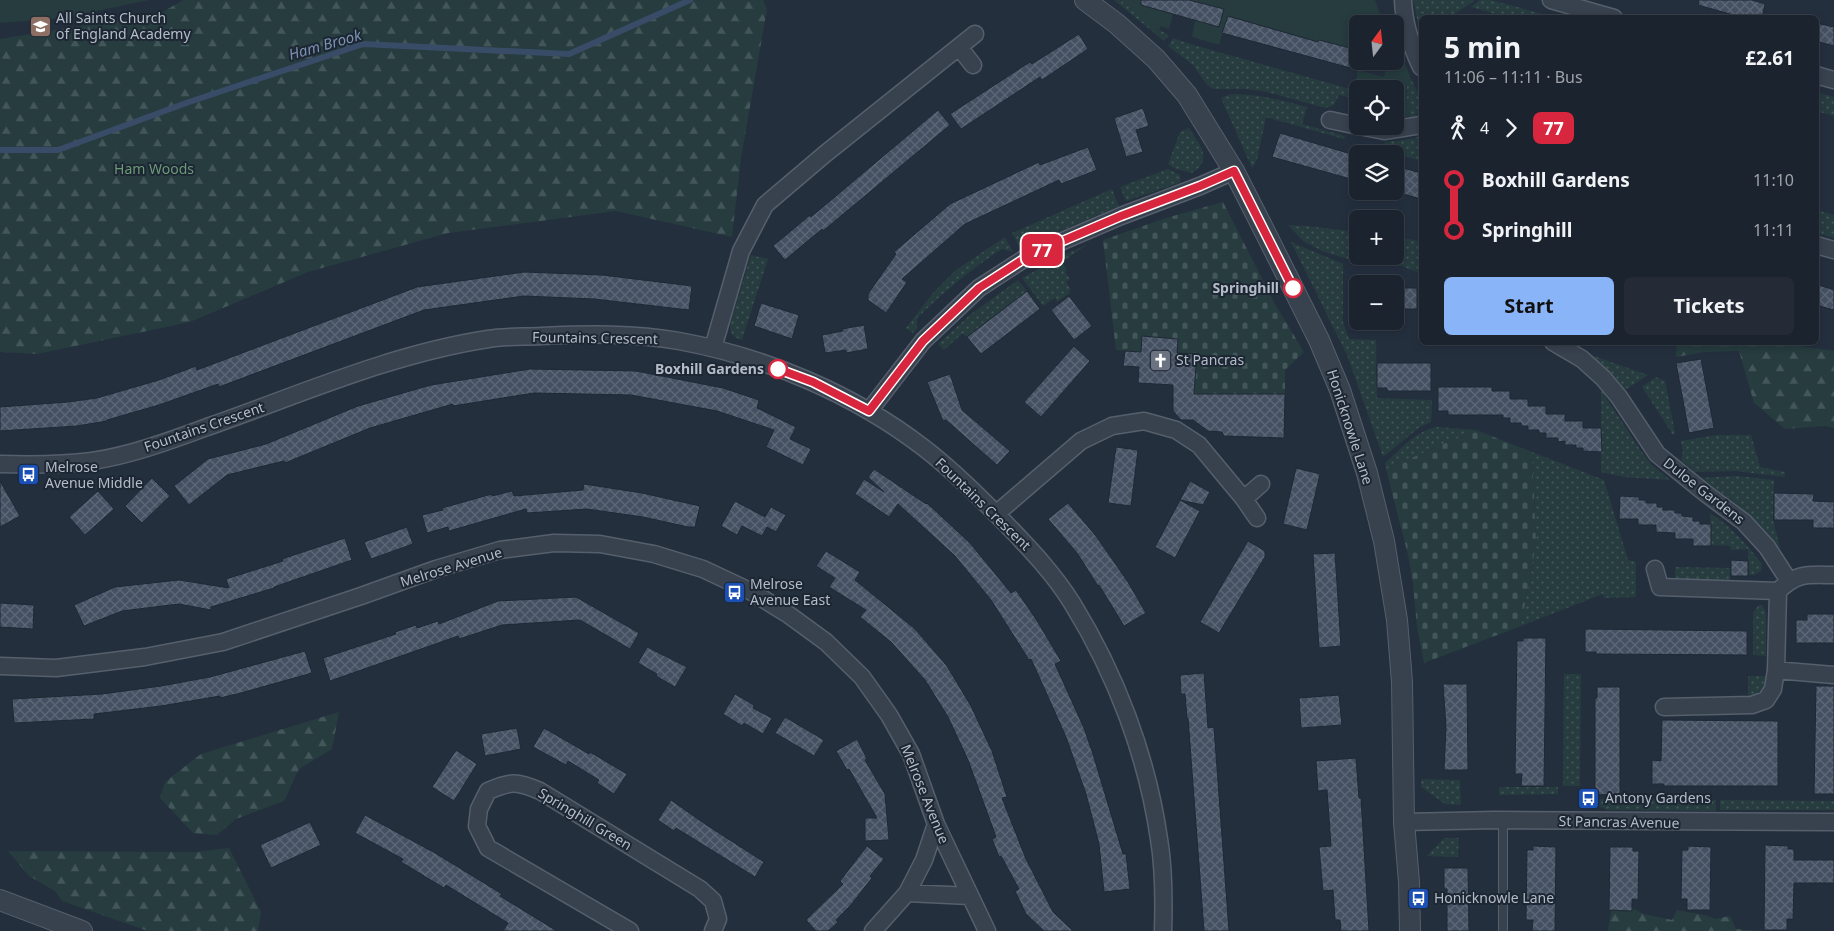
<!DOCTYPE html>
<html lang="en">
<head>
<meta charset="utf-8">
<style>
  :root { --surface:#1b232e; --page:#242b36; --text:#f1f3f6; --muted:#a0a4aa; --line:#39404a; --accent:#8ab4f8 }
  body { margin:0; font-family:"Noto Sans",sans-serif; background:var(--page); color:var(--text); height:100vh; display:flex; flex-direction:column; font-size:19px; white-space:nowrap }
  * { box-sizing:border-box; margin:0 }
  p { font-size:16px; color:var(--muted) }
  .icon { flex:none; width:28px; height:28px; fill:none; stroke:currentColor; stroke-width:2; stroke-linecap:round; stroke-linejoin:round }
  .map { position:relative; flex:1; overflow:hidden }
  .details { position:absolute; left:1419px; top:15px; width:400px; height:330px; display:flex; flex-direction:column; background:var(--surface); border-radius:8px; box-shadow:0 2px 8px #0003,0 0 0 1px var(--line) }
  .details>* { flex:none }
  .badge { padding:0 10px; border-radius:8px; font-size:18px; line-height:32px }
  .needle { width:32px; rotate:15deg }
  .buttons { position:absolute; left:1349px; top:15px; display:grid; gap:10px }
  .buttons a { display:grid; place-items:center; width:55px; height:55px; border-radius:8px; background:var(--surface); box-shadow:0 2px 8px #0003,0 0 0 1px var(--line); font-size:25px }
  .map>.badge { position:absolute; translate:-50% -50%; box-shadow:0 0 0 2px #fff }
  .legs { display:flex; align-items:center; gap:8px; height:55px; padding:0 25px; font-size:16px }
  .legs p { margin-inline-start:auto }
  .overview { display:flex; align-items:center; justify-content:space-between; height:85px; padding:0 25px }
  h1 { font-size:28px; font-weight:700; line-height:38px }
  .primary-button { display:flex; gap:10px; margin-top:auto; padding:10px 25px }
  .primary-button a { flex:1; height:58px; border-radius:8px; background:var(--accent); color:#111; font-size:20px; font-weight:700; line-height:58px; text-align:center }
  .primary-button a+a { background:var(--page); color:var(--text) }
  ul { padding:0 25px; list-style:none }
  li { display:flex; align-items:center; gap:18px; height:50px; font-size:19px }
  li i { display:grid; place-items:center; width:8px; height:100%; margin:0 6px; background:currentColor }
  li i::after { content:''; width:12px; height:12px; margin:-6px; border:4px solid; border-radius:50%; background:var(--surface) }
  li p { margin-inline-start:auto }
  li:first-child i { background:linear-gradient(#0000 50%,currentColor 0) }
  li:last-child i { background:linear-gradient(currentColor 50%,#0000 0) }
  .map>svg:first-child { display:block }
</style>
</head>
<body>
<div class="map">
<svg width="1834" height="931" viewBox="0 0 1834 931">
  <defs>
    <pattern id="grass-dots" width="8" height="8" patternUnits="userSpaceOnUse" patternTransform="scale(1.25)"><rect width="8" height="8" fill="#263c3f"/><path d="M2 2h.1M6 6h.1" fill="none" stroke="#435659" stroke-width="1.8" stroke-linecap="round"/></pattern>
    <pattern id="forest-firs" width="22" height="20" patternUnits="userSpaceOnUse" patternTransform="scale(1.25)"><rect width="22" height="20" fill="#263c3f"/><path d="M5 1l3.5 6h-7zM16 11l3.5 6h-7z" fill="#435659"/></pattern>
    <pattern id="cemetery-stones" width="16" height="16" patternUnits="userSpaceOnUse" patternTransform="scale(1.25)"><rect width="16" height="16" fill="#263c3f"/><path d="M2 7V4a2 2 0 0 1 4 0v3zM10 15v-3a2 2 0 0 1 4 0v3z" fill="#435659"/></pattern>
    <pattern id="building-cross-hatch" width="8" height="8" patternUnits="userSpaceOnUse" patternTransform="scale(1.25)"><rect width="8" height="8" fill="#455162"/><path d="M0 0l8 8M0 8l8-8" fill="none" stroke="#5d6877"/></pattern>
  </defs>
  <rect width="100%" height="100%" fill="#242f3e"/>
  <path fill="url(#grass-dots)" d="M1114,0H1120L1159,30L1169,35L1164,41Z
    M1413,0H1475L1451,17L1421,18V37Z
    M1480,0H1491L1553,17H1496L1492,13L1471,7Z
    M1173,38L1190,44L1357,91V99L1339,95L1334,105L1325,108L1267,92L1247,89H1213L1207,85L1193,65L1168,46Z
    M1411,79L1421,98V109L1416,115L1410,117C1405,107 1407,93 1407,82Z
    M1816,92L1834,97V116L1816,111Z
    M1231,94C1258,94 1281,100 1307,107L1302,124L1345,136L1344,139L1266,117L1257,160L1252,168L1221,98Z
    M1189,128C1199,144 1214,159 1192,173L1176,169L1168,164L1180,132Z
    M1421,136V161L1382,149L1385,142L1411,139Z
    M1168,169L1180,175L1181,181L1179,183L1126,201L1120,187Z
    M1112,189L1119,206L1020,248L1012,233Z
    M1816,210L1834,215V238L1816,233Z
    M1288,225L1307,226L1357,232L1358,256H1395V237L1421,241V274L1402,266L1354,261L1322,251L1303,241Z
    M1005,237L1013,252L1002,249C971,269 944,292 917,318V329L913,333L906,328L933,293L956,270Z
    M1291,242L1343,264V322L1349,339L1376,340L1377,398L1432,400L1431,422L1420,427L1383,457L1347,355Z
    M1088,244L1062,262L1067,270L1065,272L1070,279L1066,282L1071,289L1069,291L1070,293L1057,302L1055,298L1043,306L1022,278L1064,255Z
    M751,255L768,259L742,340C733,337 730,335 730,325Z
    M1018,280L1027,291L966,337L963,333L944,350L938,344L971,314Z
    M1588,354L1648,375L1625,390Z
    M1656,377L1665,381L1675,433L1673,435L1642,387Z
    M1601,390L1641,451L1652,465L1670,480L1624,477L1601,472Z
    M1438,427L1476,430L1386,469L1385,463C1401,449 1416,430 1438,427Z
    M1716,435H1751L1760,467L1785,472V477L1736,471L1695,472L1681,460L1683,451L1681,441Z
    M1532,452L1604,480L1628,560L1636,562V597L1604,598L1603,594L1521,626L1536,543Z
    M1737,476L1774,480L1773,520L1780,548C1756,517 1732,499 1699,478Z
    M1710,513C1732,527 1746,544 1762,564L1761,571L1754,575H1749L1748,549L1731,550L1730,546L1711,545Z
    M1675,567L1730,568V581L1675,580Z
    M1759,605H1762L1766,612V656L1753,655V616L1754,611Z
    M1564,674H1581L1580,786H1563Z
    M1748,676H1767V684L1759,695L1748,699Z
    M1421,779L1460,780L1461,805L1445,804L1421,787Z
    M1499,787H1558V794L1499,795Z
    M1587,799L1716,800V811L1607,810L1587,801Z
    M1720,800L1834,801V810H1720Z
    M1444,838H1459L1458,857L1427,856Z"/>
  <path fill="url(#forest-firs)" d="M183,0H763L767,9L741,158L732,237L616,211L448,233L308,272L190,322L37,354L0,352V39L161,13Z
    M1677,342H1771L1834,351V428L1825,426L1785,429L1754,403L1739,351L1705,352L1676,357Z
    M339,712L332,749L299,769L284,801L236,819L217,835L193,833L160,798L165,782L201,754Z
    M229,848L261,912L258,931H148L62,901L55,891L29,876L8,851L195,852Z
    M1625,905L1644,914L1672,920L1677,910C1689,913 1704,913 1715,919L1730,916L1736,929L1761,931H1608L1611,909Z"/>
  <path fill="url(#cemetery-stones)" d="M1223,202L1275,304L1304,352L1285,370V394H1211L1202,399L1192,390L1197,354L1177,353L1142,336L1141,352L1116,350L1103,240L1166,218Z
    M1476,430L1532,452L1536,543L1521,626L1424,663L1417,627L1413,584L1408,555L1386,469Z"/>
  <path fill="#263c3f" d="M0,0H149L63,18L0,23Z
    M1120,0H1152L1173,14L1169,29L1161,26L1159,31Z
    M1189,0H1375L1384,24H1358L1357,50L1319,40L1318,42L1228,16L1219,45L1192,37L1195,20L1219,26L1224,10Z
    M1395,39L1411,79L1407,82L1406,96L1411,108L1408,114L1410,116L1401,118L1395,108V89H1372L1355,84L1358,70L1384,77L1386,70L1390,71L1392,64L1388,63V61H1395Z"/>
  <g fill="none" stroke-linecap="round" stroke-linejoin="round">
    <path stroke="#394c67" stroke-width="6" d="M0,150H58L189,102L363,44L569,54L690,0"/>
  </g>
  <path fill="url(#building-cross-hatch)" stroke="#1f2835" d="M1141,0H1189L1224,9L1219,27L1141,5Z
    M1699,0H1752L1765,4L1762,18H1744L1698,5Z
    M1228,16L1318,42L1319,40L1358,50V70L1222,33Z
    M1816,23L1834,27V46L1816,41Z
    M1079,34L1088,49L1042,80L1040,77L961,129L950,114L1030,62L1032,64Z
    M1143,108L1149,126L1136,130L1143,152L1126,157L1114,118Z
    M938,110L950,125L823,231L822,229L785,260L773,246L810,215L811,217Z
    M1280,133L1358,156V181L1272,157Z
    M1088,147L1097,170L1061,184L1059,180L965,224L902,279L907,282L886,313L868,300V294L896,254L894,252L950,204L1039,162L1040,165Z
    M1403,168L1421,173V199L1396,192Z
    M524,272L602,275L692,286L689,310L594,299L524,296L424,310L219,387L218,384L159,405L107,420V421L77,426L0,431V407L68,402L97,398L159,380L196,366L197,370L417,287Z
    M1816,284L1834,290V310L1816,305Z
    M1395,288H1417V309H1395Z
    M1027,291L1040,309L981,354L967,337Z
    M1069,296L1092,326L1074,340L1051,310Z
    M761,303L799,315L792,339L754,326Z
    M864,325L868,349L846,353V350L825,353L822,335L843,331L842,329Z
    M1142,336L1178,339L1177,353L1197,354L1194,394H1285L1284,438L1224,436L1222,432L1208,431L1193,420H1181L1173,411V385L1138,383L1139,367L1123,366L1125,351L1141,352Z
    M1074,346L1090,361L1041,417L1024,402Z
    M1701,359L1714,428L1689,433L1676,363Z
    M1377,363H1431V391H1387V388H1377Z
    M530,369L636,371L723,388L759,400L757,408L796,427L790,439L811,449L803,465L766,447L774,430L717,411L631,395L534,393L453,406V404L370,428L285,463L284,461L227,475L189,505L174,486L208,459L266,444L358,406L431,385Z
    M950,374L962,410L1010,451L997,465L946,420L943,421L927,382Z
    M1438,387H1492V391H1510V399H1528V406H1546V414H1565V421H1583V428H1601L1602,452L1583,451V448H1576V445H1565V441L1558,442V438H1546V433H1539V430H1528V426H1521V423H1510V418H1503V415H1448V411H1438Z
    M1116,447L1138,450L1131,506L1108,503Z
    M1296,468L1320,474L1307,530L1283,524Z
    M874,469L926,504L927,503L970,543L1011,593L1016,590L1036,619L1061,661L1055,664L1084,728L1093,754L1123,854H1126L1130,889L1104,892L1099,844L1086,794L1066,737L1031,659L1029,660L991,600L955,556L931,534L898,504L889,517L855,494L864,479L884,492L868,477Z
    M152,478L170,496L142,523L125,506Z
    M0,481L20,516L0,527Z
    M1190,481L1210,492L1203,505L1180,500Z
    M584,484L642,493L700,506L695,527H688L643,517L587,509L527,513L526,509L449,531L448,527L427,533L422,515L443,510L442,508L492,494V496L512,491L514,496L583,490Z
    M98,491L114,509L85,535L69,517Z
    M1774,493L1814,494L1813,501L1834,502V528H1813V520H1774Z
    M1620,496L1639,497V500H1646V503H1657V507H1663V510H1675V513H1682V516L1693,517V521H1700V524H1711V546H1693V539H1675V533L1656,532V525H1638V519H1619Z
    M1180,500L1200,511L1175,558L1155,547Z
    M735,501L765,517L771,507L786,515L776,532L767,527L762,536L742,526L737,535L721,526Z
    M1068,503L1096,536L1128,582L1146,613L1124,626L1099,585L1098,586L1077,553L1048,519Z
    M407,527L413,544L371,559L364,542Z
    M345,538L352,560L274,587V588L211,607V610L179,604L122,611L84,626L74,605L115,587L179,580L229,588L226,579L283,561L282,559Z
    M1248,541L1265,551V557L1219,633L1200,622Z
    M826,551L860,572L855,580L915,629L947,666L971,706L992,751L1007,797L1002,798L1026,859L1053,912L1073,931H1044L1026,914L1015,891L1019,889L1001,856L999,857L992,839L996,837L968,760L948,717L925,680L891,642L860,617L866,610L829,587L835,578L816,566Z
    M1335,553L1341,646L1319,648L1313,554Z
    M1731,560L1748,561V576H1731Z
    M576,597L639,633L630,649L580,620L502,625L459,639L458,636L330,681L323,658L396,634L395,632L416,625L417,628L438,621L439,624L498,601Z
    M0,603L34,605L33,629L0,627Z
    M1807,614H1834V643H1796V620H1807Z
    M1585,629L1747,631V655L1596,654V652H1585Z
    M1523,638H1546L1544,786H1521L1522,774H1515L1517,641H1523Z
    M647,647L687,667L675,687L656,676L657,674L638,663Z
    M305,651L312,673L241,693L220,698V696L161,706L94,714V719L14,723L12,699L102,694L161,686L210,677Z
    M1204,673L1208,728L1214,727L1229,931H1204L1188,718H1187L1185,694H1181L1180,675Z
    M1443,684H1467L1468,770H1444L1446,727Z
    M1816,686H1834V794H1814Z
    M1597,687H1620V794L1595,795V698H1597Z
    M735,694L754,705L753,708L772,718L763,734L744,723L742,726L723,714Z
    M1339,695L1342,725L1301,728L1299,698Z
    M785,717L824,740L814,756L775,733Z
    M1662,720L1778,721V786H1664V784H1652V760L1661,761Z
    M517,728L521,749L485,756L481,734Z
    M544,728L589,754L590,752L627,774L614,794L597,783L599,780L568,761L566,765L533,747Z
    M857,739L867,759L865,760L885,794L889,840L865,841V818H877L849,769L847,770L836,751Z
    M456,750L477,764L454,801L432,787Z
    M1356,758L1359,798H1361L1369,931H1341L1340,920H1335L1333,890L1323,891L1319,847L1331,846L1327,790L1318,791L1316,761Z
    M671,800L705,824L764,862L755,877L676,828L674,831L658,820Z
    M365,815L435,853L502,894L500,896L557,931H503L508,923L446,885L444,888L401,862L403,859L355,833Z
    M310,822L321,845L271,868L260,845Z
    M1765,845L1788,846V849H1794V860H1834V883H1794L1793,919H1787V930H1764Z
    M867,846L884,859L870,876L872,878L850,906L836,920L838,922L828,931H816L806,920L843,884L840,881Z
    M1533,846L1556,847L1555,931H1532L1533,920H1526L1527,850H1533Z
    M1688,846L1711,847L1710,910H1687V899H1681L1682,850H1688Z
    M1610,847H1633V851H1639L1638,900L1632,899V911L1609,910Z
    M1444,868H1468L1469,931H1447V889H1444Z"/>
  <g fill="none" stroke-linecap="round" stroke-linejoin="round">
    <defs>
      <path id="service" d="M1503,931V821"/>
      <path id="minor" d="M1403,0C1404,24 1411,46 1421,67
        M1551,0L1614,18
        M959,47L973,65
        M1816,75L1834,80
        M1330,120L1358,126
        M1359,126L1384,131L1421,125
        M1816,245L1834,250
        M1553,342L1582,359L1603,378L1619,397L1657,454L1705,493L1744,522L1767,547L1789,581
        M713,348L741,251L765,205L825,154L975,34
        M869,411L923,341L979,288L1030,255L1121,216L1200,186L1234,171
        M0,464C31,465 61,465 92,461C132,455 172,440 210,426C301,394 391,354 488,339C505,336 524,337 542,336C587,334 634,333 679,341C766,357 854,394 924,448C954,471 981,498 1008,526C1031,550 1054,574 1072,603C1116,674 1147,756 1159,839C1164,869 1164,901 1163,931
        M1244,499L1261,484
        M996,514L1081,441L1112,426L1144,421L1176,430L1199,445L1244,499L1257,518
        M1655,569L1660,587L1778,591
        M0,666L56,668L145,657L223,642L361,596L436,569L500,550L554,543L600,544L654,554L703,569L752,592L789,615L826,642L862,677L889,715L911,754L936,824L987,931
        M1776,670L1834,675
        M1664,707L1752,705L1766,700L1773,689L1776,670L1778,591C1798,572 1807,575 1834,575
        M1404,822L1495,820L1834,822
        M907,893L970,896
        M630,931L488,848L477,826L479,809L488,791C511,781 517,781 540,791L700,889L713,901L718,919L713,931
        M873,931L907,893L924,860L936,824"/>
      <path id="tertiary" d="M1085,0L1117,24L1156,59L1187,95L1234,171L1265,232L1319,340L1340,390L1367,473L1384,541L1397,620L1402,682L1404,822L1409,882L1410,931
        M0,900L82,931"/>
    </defs>
    <use href="#service" stroke="#565f6c" stroke-width="10"/>
    <use href="#minor" stroke="#565f6c" stroke-width="19"/>
    <use href="#tertiary" stroke="#565f6c" stroke-width="22"/>
    <use href="#service" stroke="#38414e" stroke-width="8"/>
    <use href="#minor" stroke="#38414e" stroke-width="16"/>
    <use href="#tertiary" stroke="#38414e" stroke-width="20"/>
  </g>
  <g fill="none" stroke-linecap="round" stroke-linejoin="round">
    <defs>
      <path id="line-1" d="M778,369L813,382L869,411L923,341L979,288L1030,255L1121,216L1200,186L1234,171L1293,288"/>
    </defs>
    <use href="#line-1" stroke="#fff" stroke-width="11"/>
    <use href="#line-1" stroke="#d7263d" stroke-width="8"/>
  </g>
  <defs>
    <symbol id="school-square" viewBox="-11 -11 22 22"><rect x="-9" y="-9" width="18" height="18" rx="4" fill="#8d6e63" stroke="#1d2633"/><path d="M0-5L7-2L0 1L-7-2ZM-4 1L0 2.5L4 1V4Q0 6-4 4Z" fill="#fff"/></symbol>
    <symbol id="church-square" viewBox="-11 -11 22 22"><rect x="-9" y="-9" width="18" height="18" rx="4" fill="#6b7280" stroke="#1d2633"/><path d="M-1.2-6h2.4v3.5h3.3v2.4h-3.3V6h-2.4V-.1h-3.3v-2.4h3.3Z" fill="#fff"/></symbol>
    <symbol id="bus-square" viewBox="-11 -11 22 22"><rect x="-9" y="-9" width="18" height="18" rx="4" fill="#1a4fb4" stroke="#1d2633"/><path d="M-5-6H5V4H4V6H2V4H-2V6H-4V4H-5ZM-3.5-4V0h7V-4ZM-3.5 1.2v1.5H-2V1.2ZM2 1.2v1.5H3.5V1.2Z" fill="#fff"/></symbol>
  </defs>
  <g fill-rule="evenodd">
    <use href="#school-square" x="28" y="14" width="25" height="25"/>
    <use href="#church-square" x="1148" y="348" width="25" height="25"/>
    <use href="#bus-square" x="16" y="462" width="25" height="25"/>
    <use href="#bus-square" x="722" y="580" width="25" height="25"/>
    <use href="#bus-square" x="1576" y="786" width="25" height="25"/>
    <use href="#bus-square" x="1406" y="886" width="25" height="25"/>
  </g>
  <g fill="#fff" stroke="#d7263d" stroke-width="2.5">
    <circle cx="1293" cy="288" r="9"/>
    <circle cx="778" cy="369" r="9"/>
  </g>
  <g text-anchor="middle" stroke-width="4" stroke-linejoin="round" paint-order="stroke">
    <g font-size="14" fill="#b4bcc9" stroke="#1d2633" text-anchor="start">
      <text x="56" y="23">All Saints Church<tspan x="56" dy="16">of England Academy</tspan></text>
      <text x="1176" y="365">St Pancras</text>
      <text x="45" y="472">Melrose<tspan x="45" dy="16">Avenue Middle</tspan></text>
      <text x="750" y="589">Melrose<tspan x="750" dy="16">Avenue East</tspan></text>
      <text x="1605" y="803">Antony Gardens</text>
      <text x="1434" y="903">Honicknowle Lane</text>
    </g>
    <g font-size="14" fill="#6b9a76" stroke="#1d2633">
      <text x="154" y="174">Ham Woods</text>
    </g>
    <g font-size="14" font-weight="bold" fill="#b4bcc9" stroke="#1d2633" text-anchor="end">
      <text x="1279" y="293">Springhill</text>
      <text x="764" y="374">Boxhill Gardens</text>
    </g>
    <g font-size="14" fill="#b4bcc9" stroke="#1d2633">
      <text transform="translate(595 338) rotate(1)" y="5">Fountains Crescent</text>
      <text transform="translate(204 427) rotate(-19)" y="5">Fountains Crescent</text>
      <text transform="translate(1350 427) rotate(72)" y="5">Honicknowle Lane</text>
      <text transform="translate(1704 491) rotate(38)" y="5">Duloe Gardens</text>
      <text transform="translate(983 504) rotate(44)" y="5">Fountains Crescent</text>
      <text transform="translate(451 567) rotate(-17)" y="5">Melrose Avenue</text>
      <text transform="translate(925 794) rotate(68)" y="5">Melrose Avenue</text>
      <text transform="translate(585 819) rotate(31)" y="5">Springhill Green</text>
      <text transform="translate(1619 822) rotate(1)" y="5">St Pancras Avenue</text>
    </g>
    <g font-size="15" font-style="italic" fill="#7c92b1" stroke="#1d2633">
      <text transform="translate(325 45) rotate(-16)" y="5">Ham Brook</text>
    </g>
  </g>
</svg>
<div class="buttons">
<a><svg class="needle" viewBox="-14 -14 28 28"><path d="M0-13l5 13h-10z" fill="#e53935"/><path d="M0 13l5-13h-10z" fill="#a0a4aa"/></svg></a>
<a><svg class="icon" aria-label="locate" viewBox="0 0 24 24"><circle cx="12" cy="12" r="6"/><path d="M12 2v4M12 18v4M2 12h4M18 12h4"/></svg></a>
<a><svg class="icon" aria-label="layers" viewBox="0 0 24 24"><path d="M12 4l9 5-9 5-9-5zM3 14l9 5 9-5"/></svg></a>
<a>+</a>
<a>−</a>
</div>
<b class="badge" style="left:1042px;top:250px;background:#d7263d;color:#fff">77</b>
<section class="details">
<div class="overview"><div><h1>5 min</h1><p>11:06 – 11:11 · Bus</p></div><b>£2.61</b></div>
<div class="legs"><svg class="icon" aria-label="walk" viewBox="0 0 24 24"><circle cx="13" cy="4" r="2"/><path d="M13 8l-2 6 4 7M11 14l-3 7M7 12l3-4h3l4 4"/></svg>4<svg class="icon" aria-label="forward" viewBox="0 0 24 24"><path d="M9 5l7 7-7 7"/></svg><b class="badge" style="background:#d7263d;color:#fff">77</b></div>
<ul>
<li><i style="color:#d7263d"></i><b>Boxhill Gardens</b><p>11:10</p></li>
<li><i style="color:#d7263d"></i><b>Springhill</b><p>11:11</p></li>
</ul>
<div class="primary-button"><a>Start</a><a>Tickets</a></div>
</section>
</div>
</body>
</html>
